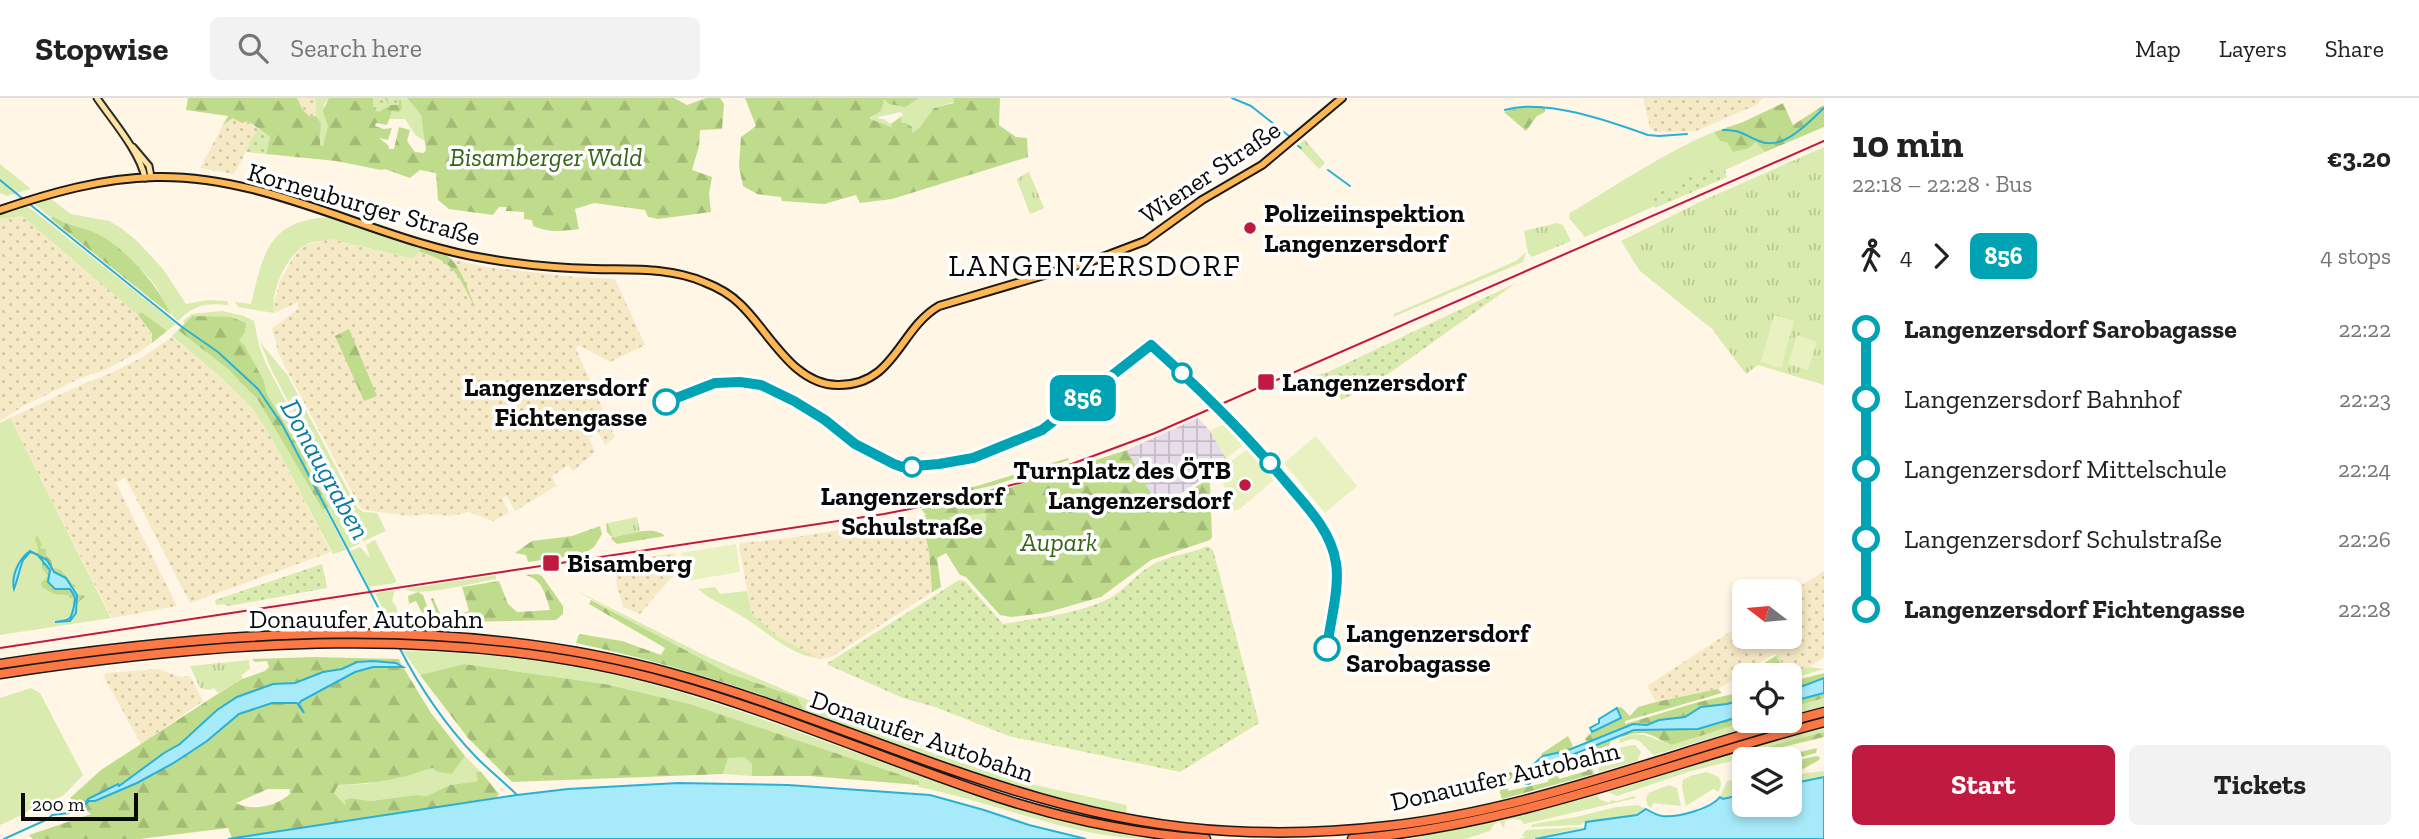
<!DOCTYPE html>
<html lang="en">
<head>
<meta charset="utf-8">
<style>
  :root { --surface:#fff; --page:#f2f2f2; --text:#222; --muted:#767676; --line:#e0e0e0; --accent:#c11a40 }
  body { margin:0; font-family:"Zilla Slab",serif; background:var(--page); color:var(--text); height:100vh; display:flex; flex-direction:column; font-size:26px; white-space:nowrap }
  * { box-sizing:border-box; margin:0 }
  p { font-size:23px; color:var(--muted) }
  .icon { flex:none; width:38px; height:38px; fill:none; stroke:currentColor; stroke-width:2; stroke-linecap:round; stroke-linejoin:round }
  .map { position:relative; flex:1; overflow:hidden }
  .details { display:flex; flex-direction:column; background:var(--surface); width:595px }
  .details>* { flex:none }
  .badge { padding:0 14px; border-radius:10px; font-size:24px; line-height:46px }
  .needle { width:46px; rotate:286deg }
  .tools { position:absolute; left:1732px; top:481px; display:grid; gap:14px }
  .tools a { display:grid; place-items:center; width:70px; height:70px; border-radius:10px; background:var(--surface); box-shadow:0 4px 10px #0003; font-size:35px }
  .scale { position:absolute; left:21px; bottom:18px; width:117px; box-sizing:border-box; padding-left:7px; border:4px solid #090909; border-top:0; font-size:19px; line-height:24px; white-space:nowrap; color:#090909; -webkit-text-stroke:5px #fff; paint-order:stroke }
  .map>.badge { position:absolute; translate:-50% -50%; box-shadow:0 0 0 4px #fff }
  .legs { display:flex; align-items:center; gap:10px; height:77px; padding:0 28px; font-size:23px }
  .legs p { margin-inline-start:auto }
  .summary { display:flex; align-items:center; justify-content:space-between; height:119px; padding:0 28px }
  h1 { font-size:38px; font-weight:800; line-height:52px }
  .cta { display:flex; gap:14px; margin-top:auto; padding:14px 28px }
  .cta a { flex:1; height:80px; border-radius:10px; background:var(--accent); color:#fff; font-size:28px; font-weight:800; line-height:80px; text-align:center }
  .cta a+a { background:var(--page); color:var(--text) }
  ul { padding:0 28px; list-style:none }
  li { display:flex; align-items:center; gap:24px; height:70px; font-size:26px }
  li i { display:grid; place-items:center; width:10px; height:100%; margin:0 9px; background:currentColor }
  li i::after { content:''; width:18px; height:18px; margin:-9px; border:5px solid; border-radius:50%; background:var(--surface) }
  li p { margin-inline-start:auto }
  li:first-child i { background:linear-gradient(#0000 50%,currentColor 0) }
  li:last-child i { background:linear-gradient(currentColor 50%,#0000 0) }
  header { display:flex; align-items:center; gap:42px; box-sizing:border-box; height:98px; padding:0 35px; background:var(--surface); border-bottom:2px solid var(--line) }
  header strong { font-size:33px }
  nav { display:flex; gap:38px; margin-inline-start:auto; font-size:24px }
  .search { width:490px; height:63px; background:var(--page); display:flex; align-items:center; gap:18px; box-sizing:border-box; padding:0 24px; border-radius:10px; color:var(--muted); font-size:26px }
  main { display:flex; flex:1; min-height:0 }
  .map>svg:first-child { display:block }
</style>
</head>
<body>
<header>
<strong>Stopwise</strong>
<div class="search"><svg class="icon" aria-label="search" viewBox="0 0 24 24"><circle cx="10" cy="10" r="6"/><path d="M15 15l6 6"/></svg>Search here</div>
<nav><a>Map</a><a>Layers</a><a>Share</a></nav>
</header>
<main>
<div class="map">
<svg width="1824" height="741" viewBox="0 0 1824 741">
  <defs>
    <pattern id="industrial-grid" width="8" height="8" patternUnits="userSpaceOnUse" patternTransform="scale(1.75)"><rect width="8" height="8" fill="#e6dcea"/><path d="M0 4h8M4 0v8" fill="none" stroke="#c4bbc7"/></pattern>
    <pattern id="farmland-dots" width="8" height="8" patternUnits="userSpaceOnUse" patternTransform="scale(1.75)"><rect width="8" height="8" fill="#f6e9c5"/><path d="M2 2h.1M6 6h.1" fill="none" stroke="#d2c6a8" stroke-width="1.8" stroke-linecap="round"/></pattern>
    <pattern id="forest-firs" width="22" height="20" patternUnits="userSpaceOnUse" patternTransform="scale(1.75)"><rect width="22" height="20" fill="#bfdc8c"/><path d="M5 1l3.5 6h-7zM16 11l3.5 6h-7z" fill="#a3bb77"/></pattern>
    <pattern id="wetland-marsh" width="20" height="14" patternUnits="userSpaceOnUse" patternTransform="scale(1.75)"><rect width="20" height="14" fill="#d9ebae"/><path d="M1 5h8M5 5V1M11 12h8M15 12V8" fill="none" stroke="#b9c894"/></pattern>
    <pattern id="park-tufts" width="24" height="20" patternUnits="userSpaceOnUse" patternTransform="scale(1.75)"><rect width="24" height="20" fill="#d9ebae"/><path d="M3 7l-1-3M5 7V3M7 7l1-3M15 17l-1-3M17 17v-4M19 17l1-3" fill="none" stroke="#b9c894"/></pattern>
    <pattern id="garden-dots" width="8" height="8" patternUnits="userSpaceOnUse" patternTransform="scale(1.75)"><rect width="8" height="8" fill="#d9ebae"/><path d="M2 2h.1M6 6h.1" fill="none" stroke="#b9c894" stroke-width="1.8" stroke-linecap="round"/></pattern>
  </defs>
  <rect width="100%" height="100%" fill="#fff6e6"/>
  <path fill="url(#industrial-grid)" d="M1198,320L1210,333L1228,363L1163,408L1160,412L1127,352Z"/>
  <path fill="url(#farmland-dots)" d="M297,0H316V18L310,20L303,12Z
    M1643,0H1763L1756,7L1696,33L1655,34L1650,29Z
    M233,20L248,23L258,31L234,76L200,70L223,27Z
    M22,118L136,214L154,241L152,245L139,254L107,271L81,280L25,307L0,323V121Z
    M331,141L413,161L420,154L440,160L455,173L470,200L457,170L450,161L485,169L574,179L615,181L645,247L610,264L579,247L576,251L615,339L605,347L598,334L589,340L595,354L573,373L569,367L552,378L556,388L515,413L507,398L502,400L509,415L493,423L469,414L451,418L432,416L409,418L364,412L360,409L279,257L272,230L298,211V204L274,215L273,208L280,183L295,156L305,147Z
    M172,239L223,280L253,311L271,339L331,454L190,505L125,379L116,385L177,508L112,520L10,320L78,288L111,275L143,259Z
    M921,419L929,452L932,494L833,558L819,561L787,545L769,532L752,516L739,449L741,445L790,440Z
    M675,455L678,475L670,481L640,516L623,509L617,488L615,464Z
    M1824,473V559L1809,569L1786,576L1777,554L1718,591L1656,604L1647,588L1745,524V539H1790V495Z
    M157,571L181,579L190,578L203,603L141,646L103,577L107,575Z"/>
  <path fill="#d9ebae" d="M316,0H329L324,7L328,28L324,48L320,47L321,25L316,18Z
    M407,0L421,17L425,43L415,37L405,21H389L392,12L402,11L401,1Z
    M919,0H953L954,4L934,10L919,30L911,36L900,25L903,17L901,14L878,19L879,21H884L889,25H892L891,29L870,22L884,1L906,9Z
    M1714,34L1720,43H1756L1765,54L1725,72H1705L1652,98L1655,108L1585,139L1569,120L1570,115C1617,87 1663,55 1714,34Z
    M0,66L31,91L7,98L0,95Z
    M51,101L71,116L109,123L121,130L137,143L163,171L186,206L208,202L227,203L229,207C206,205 195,206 178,223C167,214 163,199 155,187C144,173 130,160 116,149C98,133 74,132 54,118L51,120L33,105Z
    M26,107L176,226L167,233L141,215L138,217L22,118L0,121V115Z
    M334,119L418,146L420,154L413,161L331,141C322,144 313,142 305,147C286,158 270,194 274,215L238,209L235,204L251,206C264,152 269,121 334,119Z
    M1526,154L1523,164L1393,219L1394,216L1516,163Z
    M222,213L244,218L254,223L259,248L266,266L357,437L359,446L348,451L306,368V362L267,296L264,283L239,243L245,234L192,218L185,225L183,223L192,216Z
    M178,232L228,271L258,302L323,412L325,411L346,452L333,456L271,339L253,311L222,280L172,238Z
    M260,244L288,278L357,409L363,414L377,415L386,433L364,443L361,441L272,273Z
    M10,320L111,520L0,537V325Z
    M375,442L396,482L395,485L369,489L350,453L360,449L370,460L366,447Z
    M496,477V481C477,484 419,500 405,491Z
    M715,489L720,496L747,493L752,516L778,539L819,561L833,558C803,569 769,535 745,520C730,510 712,503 698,491Z
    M571,490L708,559L927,653L1016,683L1127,707L1126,716L1020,690L929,660L804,612L797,599L727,574L696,559Z
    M395,492L392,503L396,508L400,525L413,531H393L375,495Z
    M403,553C502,554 601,569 696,599C849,647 994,715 1153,741C1072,741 997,704 918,689L919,683L690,606L605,586L464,566L420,577Z
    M1777,554L1786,576L1809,569L1824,571L1794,580H1790V578L1777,577L1782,571L1776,558Z
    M31,590L40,595L83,677L64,697L0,727V600Z
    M1824,600V608L1790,617V610Z
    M1747,623H1769L1654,657C1640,647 1641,635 1620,645L1619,641C1644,630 1649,641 1672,647Z
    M1824,629V634L1762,650L1756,656L1757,659H1754L1756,649Z
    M1635,647L1641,654L1637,663L1599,674L1598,669C1606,654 1619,648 1635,647Z
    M1741,653L1748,659L1691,673L1617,698L1608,694Z
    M465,658L481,674L476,675L478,683L450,687L427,698L416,697L370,703L351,700L347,710L334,695L337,687L366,686L433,670L452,676Z
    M728,659H744L752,666V678L723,676Z
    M1824,673V679L1790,686V677Z
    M1706,674L1719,679L1721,686L1719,694L1713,691L1686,708L1682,689L1683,682L1690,678Z
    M1745,680V696L1723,701L1720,699L1727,683Z
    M1669,687L1677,690L1681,708L1653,705L1652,710L1648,708L1646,702L1648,695Z
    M1598,697L1599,701L1609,705L1611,702L1617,703L1634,698L1636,700L1524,726L1521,722L1513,721L1505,723L1504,731L1500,724L1494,726L1490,733L1465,741H1408L1500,723Z
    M1638,707L1646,711L1637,717L1586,724L1580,727L1530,729L1533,726L1576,719L1616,709Z
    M1584,729L1531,741H1519L1525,739L1522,737L1526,732Z"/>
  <path fill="url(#forest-firs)" fill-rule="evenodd" d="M188,0H297L303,12L310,19L316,18L321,25L320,47L323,48L328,28L323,13L329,0H373L374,12L389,8L384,0H388L390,7L399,6L398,2L401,1L402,11L398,14L392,13L387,27L376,25L375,28L384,31L392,30L388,42L379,40L388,47L389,51H394L399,29L410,32L407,43L415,54L424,55L426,52L421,17L407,0H674L687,7L706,0H720L724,6L722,31L700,32L699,48L692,72L712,79L709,96L711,114L658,121L648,119L645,112L594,105L575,111L579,131C562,133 549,135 533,128L532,122L524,121V114L506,113V109H499L493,117L449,111L438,102L436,75L420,72L410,80L385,71L381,72L336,63L266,56L270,39L248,23L242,25L233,20L223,27L228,18L186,12Z
    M745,0H919L906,9L889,6L884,1L881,13L872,18L870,21L891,29L892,25L902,18L901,25H906L912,29V35L919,30L934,10L954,5L953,0H1000L999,27L1016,39L1027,40L1028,59L892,101L860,105L856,97L824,106L782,103L781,99L757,96L743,88L739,68L741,39L756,28Z
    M1783,5L1793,27L1824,7V29L1765,54L1756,44L1749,50L1733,54L1727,44L1720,43L1714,34L1743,24Z
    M1523,8H1542L1545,11V14L1537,18L1526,33L1504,14Z
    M53,118C68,128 78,128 93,134C124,147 158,187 171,217L51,121Z
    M419,149C429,152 443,153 451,161C463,173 469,196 476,211C459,181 456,163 420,154Z
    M141,214L167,233L152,245V236L138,217Z
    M192,218L231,219L246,225L245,234L239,243L244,247L264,283L267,296L306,362V368L329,409L323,412L258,302L228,271L178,232Z
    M349,231L377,298L364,303L335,238Z
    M1127,352L1160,412L1205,383L1210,385L1212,439L1210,442L1151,462L1101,499L1045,515L1011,519L1000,517L966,479L960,477L946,455L937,460L941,489L932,494L929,453L921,419L926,417L921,411L993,395Z
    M1068,360L1069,362L995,387L925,403V400L977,388Z
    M608,425L613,439C629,436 653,427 665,438L617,446L611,441L612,439L607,434L606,426Z
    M600,428L602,436L594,449L584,456L528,464L526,457L515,455L532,443L572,438Z
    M37,437L42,447L40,450L46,451V458L51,462L53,470L61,472L71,485L77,488L73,490L77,496L85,498L77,506L73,505L75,500H69V497L54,496L42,489L41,485L48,478L42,470V462L38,460V449L35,441Z
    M537,476L542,478L563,508V516L556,522L461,524L459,531L417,529V523L425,521L416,503L409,506L408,498L418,494L423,497L432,523L440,526L431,501L433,500L443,522L469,513L462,489L499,483L508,506L517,514L550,512C546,498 542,480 525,477Z
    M591,502L726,574L797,599L804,612C727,584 656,562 576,545L579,536L622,543L661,557L665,550L589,506Z
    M1776,558L1783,571L1777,577L1745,578V589L1738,591L1734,586L1738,580Z
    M313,559L399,561L401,566L357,564L342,571L323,574L295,585L273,586L237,599L187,638L180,647L164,655L119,688L117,687L88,701L85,707L88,703H95L137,685L172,666L207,643L239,616L272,605H297L300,610L301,603L355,574L373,569H403L431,615L465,658L452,676L438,674L433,670C423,672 415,676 406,678C383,684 361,686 338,687L334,695L346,708L345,702L351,700L370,703L416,697L427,698L450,687L478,683L476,674H481L499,696L496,700L232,740L228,730L139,741H33L29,737L91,716L70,700L101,672L216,597L242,581L265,573L269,569L267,563L255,564L252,561ZM268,691H290V696C276,708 253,714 236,705Z
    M464,566L605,586L690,606L919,683V687L810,678H752V666L744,659L728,660L723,676L512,684L468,640L420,577Z
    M1824,575V580L1790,593V584Z
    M1718,591L1722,595L1625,623V626L1695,605L1745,593V601L1727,606L1701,609L1685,619L1659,622L1647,627L1633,626L1587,644L1585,641L1592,634L1621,620L1617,610L1621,609L1630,618L1638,609L1656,604Z
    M1824,595V600L1790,610V604Z
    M1745,617V623H1747L1672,647C1664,645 1659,640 1651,637C1638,632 1624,638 1611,643L1607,651L1593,657L1589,650L1634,632L1698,631Z
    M1824,634V639L1763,654L1757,659L1756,656L1762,650Z
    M1568,638L1573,648L1566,653L1543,658L1541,656Z
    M1817,650L1816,655L1790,662L1769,661Z
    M1583,652L1586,658L1558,669L1559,681L1587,673L1590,664L1594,676L1502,701L1500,695L1501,677L1511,674L1514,679L1507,684L1508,693L1548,684L1554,664Z
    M1816,658L1820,659L1819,662L1803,671L1790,673V664Z"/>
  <path fill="url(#wetland-marsh)" d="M987,415L984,434L949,424V419Z"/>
  <path fill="url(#park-tufts)" d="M1305,42L1325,65L1319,71L1297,48Z
    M1824,49V287L1758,267L1746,276L1712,231L1639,172L1621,143L1704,102Z
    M1029,74L1044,110L1030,116L1017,82L1018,80Z
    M1557,125L1563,127L1571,143L1532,159L1528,155L1524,133Z
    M637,419L640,434L613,439L608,425Z
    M249,562L250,571L242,577V581L218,595L214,590L209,592L200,590L190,568Z"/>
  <path fill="url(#garden-dots)" d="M373,0H384L389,7L388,0H405L398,2L399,7L392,6L379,14L374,12Z
    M258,31L270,39L266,56L246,54L251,42Z
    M1705,72H1725L1727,79L1655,110L1651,98Z
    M1516,185L1370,289L1341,302L1331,283L1314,290L1309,279L1328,274Z
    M1208,448L1213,452L1259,625L1180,674L1009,638L935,609L903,600L826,566L959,482L965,483L1003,526C1037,520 1071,517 1104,503C1122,496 1134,477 1152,467C1165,459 1192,455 1208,448Z
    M322,466L327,490L229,508L223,506L216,507L215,502Z"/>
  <path fill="#e9f1c0" d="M1774,217L1794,223L1781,270L1761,264Z
    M1797,237L1817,244L1808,272L1788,266Z
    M1228,324L1247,344L1226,361L1210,333Z
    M1316,338L1357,388L1325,415L1284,365Z
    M1250,349L1276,380L1241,410L1234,413L1219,375L1220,372Z
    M736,446L740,474L686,483L681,455Z"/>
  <path fill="#a7eafa" stroke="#2ab0d5" stroke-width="2" d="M30,453L47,462L54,474L66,480L77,497L76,515L70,523L55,524C71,522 71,522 74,508C75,498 76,500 70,491H55L48,484L50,472L37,456L30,454L23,462C20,470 17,483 14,491C11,478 19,460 30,453Z
    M373,563L396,565L403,569H373L355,574L301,603L299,606L304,615L297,605H272L239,616L207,643L172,666L137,685L95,703H89L85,707L88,701L118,686L119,688L164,655L180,646L217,612L237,599L273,586L295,585L323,574L342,571L357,564Z
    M1824,580V595L1790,604V593Z
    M1745,601V617L1698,631L1634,632L1554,664L1529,686L1523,685L1528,671L1543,658L1566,653L1633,626L1647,627L1659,622L1685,619L1701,609L1727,606Z
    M1617,610L1621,620L1592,634L1590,630L1599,625V621Z
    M1824,679V741H1535L1585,731L1586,724L1637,717L1646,711C1651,714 1656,717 1662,718C1676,720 1711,711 1720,699L1723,701L1745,696V707H1790V686Z
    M678,685L788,687L930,697L984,712L1029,727L1086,741H228L517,697L568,691Z"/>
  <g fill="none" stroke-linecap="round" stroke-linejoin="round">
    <path stroke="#2ab0d5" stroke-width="2" d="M1232,0L1251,8L1289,38
      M1505,12C1545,0 1609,23 1648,37L1659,38L1687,36
      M1723,32C1738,31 1745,37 1759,43C1782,54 1809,24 1824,10
      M1298,48L1301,50
      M1328,72L1350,88
      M0,82L23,101
      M27,104L182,229L218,254L258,291L283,328L390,532
      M399,549C420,590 445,627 477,660C490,673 504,684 517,697
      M4,741L48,721L52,717L69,715L74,709L86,706"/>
    <defs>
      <path id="secondary" d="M97,0C112,22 140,54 145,80
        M133,49L149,68L151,79"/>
      <path id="primary" d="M0,112C50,95 102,80 155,79C270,76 377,144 489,161C524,167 559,170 594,171C631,172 669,169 704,184C717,189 730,196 740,206C769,233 793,288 839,287C895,287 899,231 939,208L1095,162L1145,143L1202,102L1262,67L1342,0"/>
      <path id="highway" d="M0,566C220,533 454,515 671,575C861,627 1028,723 1229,733C1282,736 1336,734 1388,728C1538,711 1679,651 1824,614
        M0,576C219,543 456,524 671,585C775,614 874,657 976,692C1050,718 1128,735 1206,741
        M1352,741C1514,728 1668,665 1824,624"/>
    </defs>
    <use href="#secondary" stroke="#2b2b2b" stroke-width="9"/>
    <use href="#primary" stroke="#1a1a1a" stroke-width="10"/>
    <use href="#highway" stroke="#1a1a1a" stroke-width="11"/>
    <use href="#secondary" stroke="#ffe4a1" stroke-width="5"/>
    <use href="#primary" stroke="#ffb756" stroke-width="6"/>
    <use href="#highway" stroke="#fe7845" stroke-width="8"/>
    <path stroke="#c11a40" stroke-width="2" d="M0,550L884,416L955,402L1023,384L1155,335L1824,43"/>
  </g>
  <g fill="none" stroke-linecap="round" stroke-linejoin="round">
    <defs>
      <path id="line-1" d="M666,304L715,285L740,284L761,287L794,303L825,322L855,346L894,366L902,369L939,366L973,360L1042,332L1151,247C1199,290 1244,334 1286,384C1306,408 1331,432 1336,465C1340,490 1330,524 1327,550"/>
    </defs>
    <use href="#line-1" stroke="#fff" stroke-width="16"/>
    <use href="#line-1" stroke="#00a3b4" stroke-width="10"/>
  </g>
  <g fill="#c11a40" stroke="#fff" stroke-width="2.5">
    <circle cx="1250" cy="130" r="7"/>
    <rect x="1257" y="275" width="18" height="18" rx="3.5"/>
    <circle cx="1245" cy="387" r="7"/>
    <rect x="542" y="456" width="18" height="18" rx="3.5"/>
  </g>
  <g fill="#fff" stroke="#00a3b4" stroke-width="3.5">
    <circle cx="1182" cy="275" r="9"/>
    <circle cx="666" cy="304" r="12"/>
    <circle cx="1270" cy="365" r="9"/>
    <circle cx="912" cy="369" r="9"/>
    <circle cx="1327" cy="550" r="12"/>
  </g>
  <g text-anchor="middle" stroke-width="7" stroke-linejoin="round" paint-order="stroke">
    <g font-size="26" font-style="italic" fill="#356417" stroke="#fff">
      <text x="546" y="68">Bisamberger Wald</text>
      <text x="1059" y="453">Aupark</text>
    </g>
    <g font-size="26" fill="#090909" stroke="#fff">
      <text transform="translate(1210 74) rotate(-34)" y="9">Wiener Straße</text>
      <text transform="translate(364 106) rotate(16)" y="9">Korneuburger Straße</text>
      <text x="366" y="530">Donauufer Autobahn</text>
      <text transform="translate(922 638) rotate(19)" y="9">Donauufer Autobahn</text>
      <text transform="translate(1505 678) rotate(-13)" y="9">Donauufer Autobahn</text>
    </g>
    <g font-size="26" font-weight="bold" fill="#090909" stroke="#fff" text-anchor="start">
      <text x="1264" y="124">Polizeiinspektion<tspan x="1264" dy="30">Langenzersdorf</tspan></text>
      <text x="1282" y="293">Langenzersdorf</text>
      <text x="1231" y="381" text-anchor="end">Turnplatz des ÖTB<tspan x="1231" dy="30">Langenzersdorf</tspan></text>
      <text x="567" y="474">Bisamberg</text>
    </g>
    <g font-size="26" font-weight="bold" fill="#090909" stroke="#fff" text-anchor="end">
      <text x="647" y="298">Langenzersdorf<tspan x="647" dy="30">Fichtengasse</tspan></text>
      <text x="912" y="407" text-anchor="middle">Langenzersdorf<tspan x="912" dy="30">Schulstraße</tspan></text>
      <text x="1346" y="544" text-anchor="start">Langenzersdorf<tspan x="1346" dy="30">Sarobagasse</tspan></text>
    </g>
    <g font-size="28" font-style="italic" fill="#0d7ba1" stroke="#fff">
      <text transform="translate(326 371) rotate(61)" y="10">Donaugraben</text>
    </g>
    <g font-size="30" letter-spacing="2" fill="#090909" stroke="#fff">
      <text x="1095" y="178">LANGENZERSDORF</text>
    </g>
  </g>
</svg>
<div class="tools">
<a><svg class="needle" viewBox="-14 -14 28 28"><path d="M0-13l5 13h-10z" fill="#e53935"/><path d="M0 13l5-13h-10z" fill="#767676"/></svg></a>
<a><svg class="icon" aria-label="locate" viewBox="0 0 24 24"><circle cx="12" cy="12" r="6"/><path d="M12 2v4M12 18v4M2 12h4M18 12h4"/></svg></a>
<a><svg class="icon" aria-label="layers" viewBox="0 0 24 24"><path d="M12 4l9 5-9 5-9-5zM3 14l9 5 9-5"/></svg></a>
</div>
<div class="scale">200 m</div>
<b class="badge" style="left:1083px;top:300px;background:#00a3b4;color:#fff">856</b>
</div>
<section class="details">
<div class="summary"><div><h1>10 min</h1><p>22:18 – 22:28 · Bus</p></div><b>€3.20</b></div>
<div class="legs"><svg class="icon" aria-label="walk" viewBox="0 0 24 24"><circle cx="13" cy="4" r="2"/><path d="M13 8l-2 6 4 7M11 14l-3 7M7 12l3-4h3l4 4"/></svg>4<svg class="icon" aria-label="forward" viewBox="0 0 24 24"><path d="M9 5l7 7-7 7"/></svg><b class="badge" style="background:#00a3b4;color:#fff">856</b><p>4 stops</p></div>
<ul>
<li><i style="color:#00a3b4"></i><b>Langenzersdorf Sarobagasse</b><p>22:22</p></li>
<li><i style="color:#00a3b4"></i><span>Langenzersdorf Bahnhof</span><p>22:23</p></li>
<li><i style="color:#00a3b4"></i><span>Langenzersdorf Mittelschule</span><p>22:24</p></li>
<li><i style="color:#00a3b4"></i><span>Langenzersdorf Schulstraße</span><p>22:26</p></li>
<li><i style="color:#00a3b4"></i><b>Langenzersdorf Fichtengasse</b><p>22:28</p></li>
</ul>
<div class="cta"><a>Start</a><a>Tickets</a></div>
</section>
</main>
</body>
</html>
